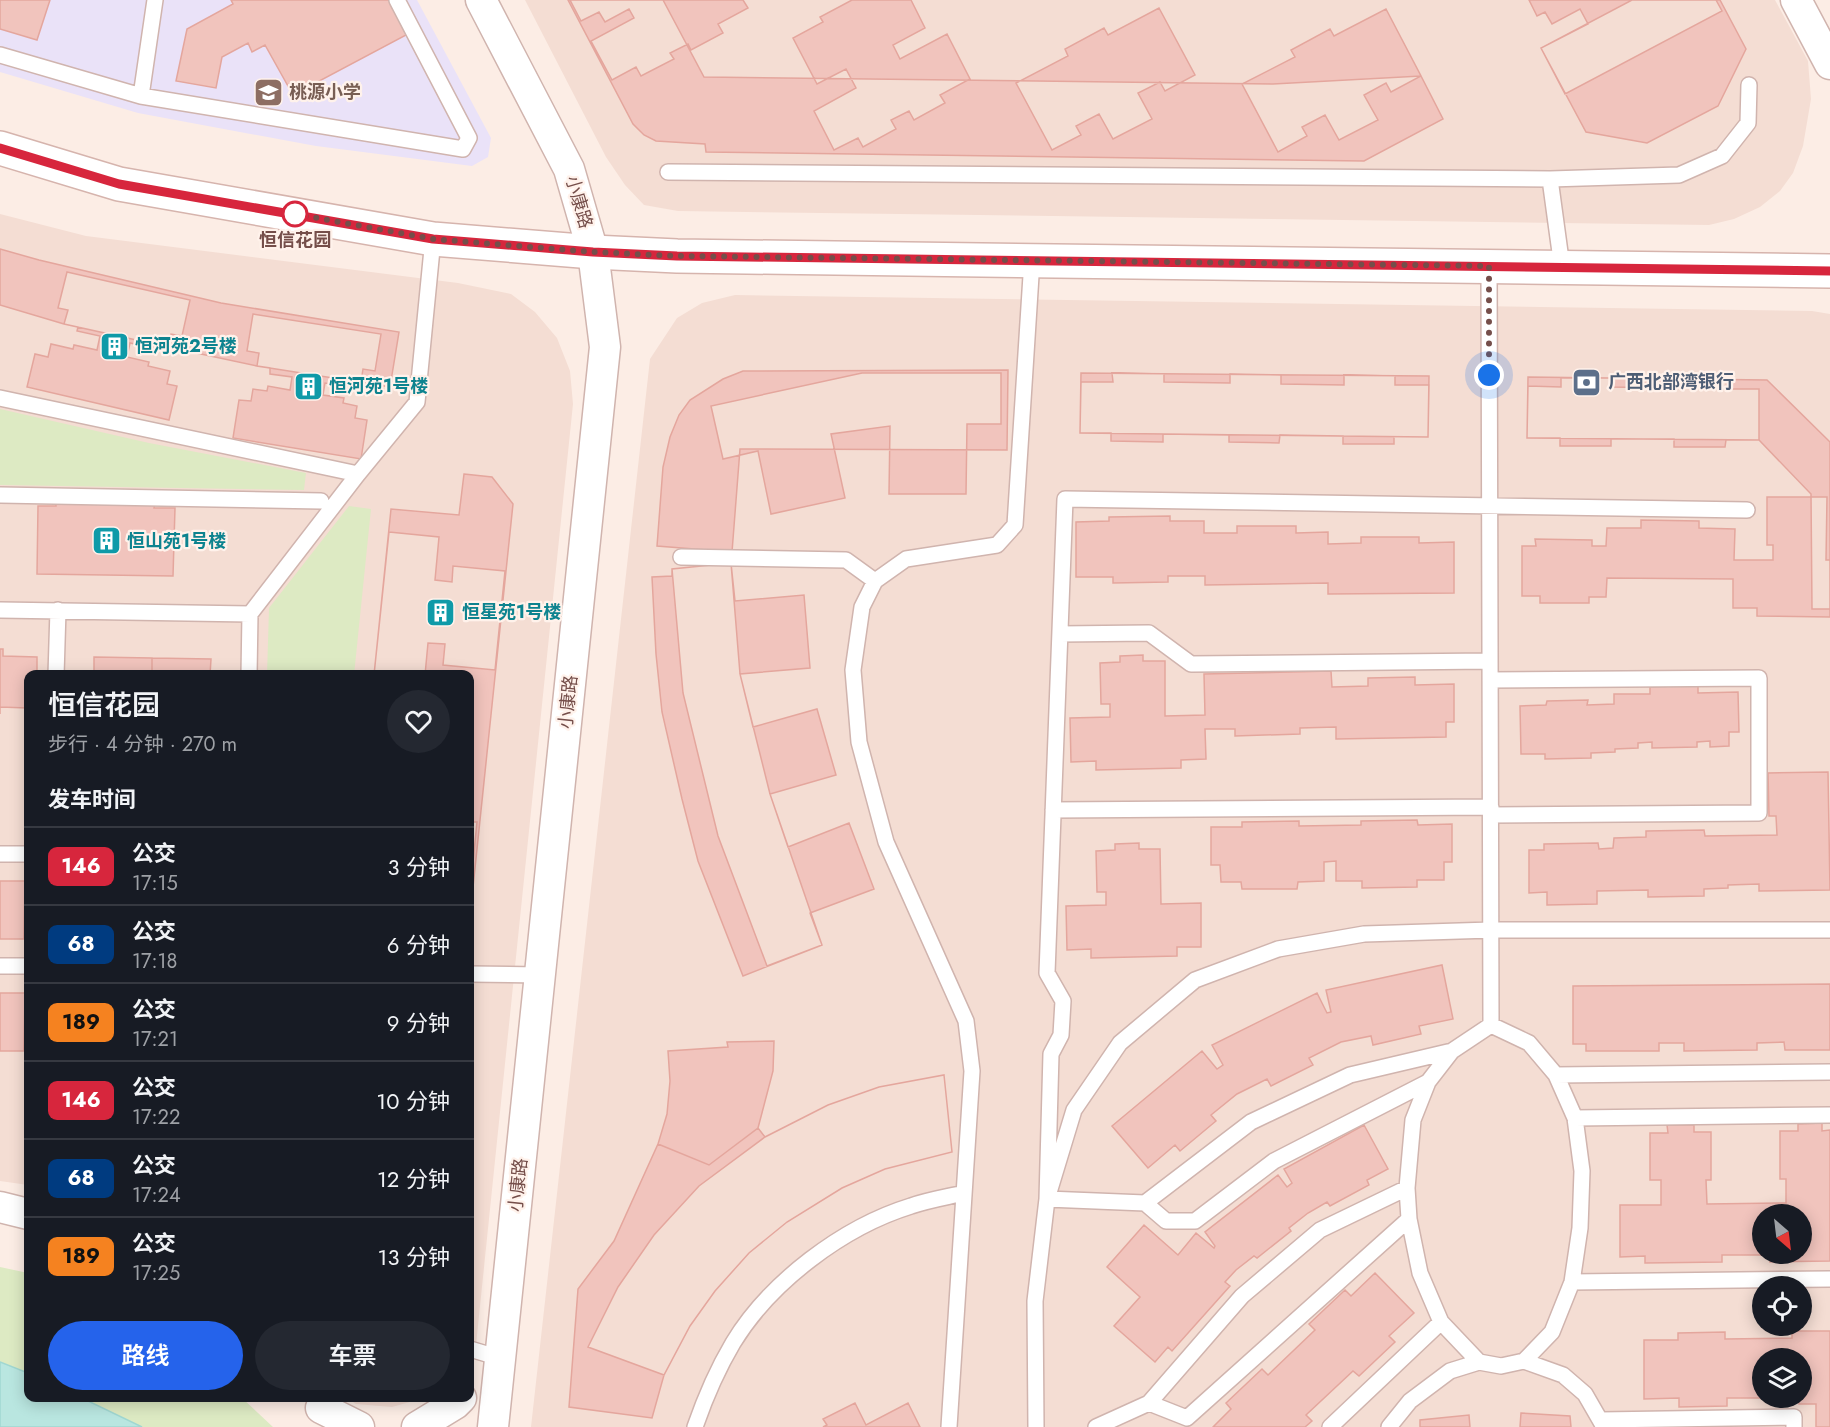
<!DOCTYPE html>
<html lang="zh">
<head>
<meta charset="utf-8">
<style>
  :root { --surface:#171b24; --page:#242831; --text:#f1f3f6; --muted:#9ea1a6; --line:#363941; --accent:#2563eb }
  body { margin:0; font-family:Jost,"Noto Sans SC",sans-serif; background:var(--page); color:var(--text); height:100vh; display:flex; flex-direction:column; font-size:22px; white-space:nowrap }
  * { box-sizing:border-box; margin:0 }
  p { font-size:20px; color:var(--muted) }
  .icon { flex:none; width:33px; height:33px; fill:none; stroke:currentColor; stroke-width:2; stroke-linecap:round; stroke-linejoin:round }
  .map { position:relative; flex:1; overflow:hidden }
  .side { position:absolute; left:24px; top:670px; width:450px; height:732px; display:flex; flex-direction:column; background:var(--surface); border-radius:12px; box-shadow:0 3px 15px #0003 }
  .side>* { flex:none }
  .badge { padding:0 12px; border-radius:9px; font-size:21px; line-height:39px }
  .needle { width:39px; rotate:152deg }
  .fabs { position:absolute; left:1752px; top:1204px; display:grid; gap:12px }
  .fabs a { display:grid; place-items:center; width:60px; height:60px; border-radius:50%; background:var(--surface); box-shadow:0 3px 15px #0003; font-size:30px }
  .you { position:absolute; width:30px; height:30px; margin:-15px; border:4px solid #fff; border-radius:50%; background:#1a73e8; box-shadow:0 0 0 9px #1a73e833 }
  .map>.badge { position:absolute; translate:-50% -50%; box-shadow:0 0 0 3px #fff }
  h2 { padding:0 24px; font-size:22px; line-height:54px }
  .round { display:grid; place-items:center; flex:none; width:63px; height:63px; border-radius:32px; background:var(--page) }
  .headline { display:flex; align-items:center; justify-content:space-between; height:102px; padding:0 24px }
  h1 { font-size:28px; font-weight:600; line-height:45px }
  .button { display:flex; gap:12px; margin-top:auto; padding:12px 24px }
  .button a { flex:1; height:69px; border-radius:36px; background:var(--accent); color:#fff; font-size:24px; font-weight:600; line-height:69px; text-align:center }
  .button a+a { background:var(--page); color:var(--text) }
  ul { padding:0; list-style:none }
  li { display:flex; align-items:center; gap:18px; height:78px; padding:0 24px; border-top:2px solid var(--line) }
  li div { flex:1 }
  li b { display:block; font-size:22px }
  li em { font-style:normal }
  li .badge { min-width:66px; font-weight:700; text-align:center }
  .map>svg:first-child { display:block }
</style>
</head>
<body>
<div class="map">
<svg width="1830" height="1427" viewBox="0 0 1830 1427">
  <rect width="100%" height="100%" fill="#fcede5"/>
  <path fill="#f4ddd3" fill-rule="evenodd" d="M525,0H1775L1808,61L1811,99L1803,146L1793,173L1780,191L1760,207L1734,219L1709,225L678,211L644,205L625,185L606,157Z
    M0,214L86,236L458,283L511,294L535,312L557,338L570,371L573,404L476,1345L470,1355V675H28V1185L0,1181Z
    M735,295L1812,311L1830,314V1427H531L650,359L677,318L702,303ZM1762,1215H1802V1254H1762ZM1762,1287H1802V1326H1762ZM1762,1359H1802V1398H1762Z
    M347,1398H424L392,1407L356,1404Z"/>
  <path fill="#eae2f8" d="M0,0H417L491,138L488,157L472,166L316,146L138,113L0,72Z"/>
  <path fill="#ddeac3" d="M0,409L149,443L306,473L304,490L0,485Z
    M349,506L371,509L354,675H267L269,608Z
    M0,1267L28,1273V1398H242L273,1427H0Z"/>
  <path fill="#b9e6e0" stroke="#a0d7d1" stroke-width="1.5" d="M0,1362L28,1373V1398H82L142,1427H0Z"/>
  <path fill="#f1c4bd" stroke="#e4a69d" stroke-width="1.5" fill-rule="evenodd" d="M0,0H50L37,40L0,29Z
    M231,0H390L408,34L293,95L265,45L252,52L248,43L222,57L216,88L176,81L187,29L233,4Z
    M568,0H663L704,77L1273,84L1421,76L1443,119L1364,161L706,152L705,144L656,141L644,135L633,124Z
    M570,0H743L748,8L718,24L723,33L691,50L688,44L670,53L674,59L641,76L636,67L612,80L591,41L634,18L629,9L605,22L599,12L581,21Z
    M852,0H911L925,28L893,45L900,59L947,34L970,79L940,95L945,103L914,120L909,111L891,120L896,129L863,147L858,138L834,150L814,111L856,88L846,69L817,84L793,38L823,22L820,17Z
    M1529,0H1716L1722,11L1565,94L1541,48L1588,24L1580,9L1552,24L1545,12L1537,16Z
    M1632,0H1720L1746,49L1718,106L1647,143L1586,132L1541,48Z
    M1159,8L1195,75L1165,91L1160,82L1138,93L1152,119L1113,139L1099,114L1076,126L1081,135L1052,150L1016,83L1068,56L1065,49L1104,28L1108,35Z
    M1386,9L1421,76L1391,92L1386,83L1364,95L1378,120L1339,140L1325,115L1302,127L1307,136L1278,152L1242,84L1295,57L1291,50L1330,29L1334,36Z
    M0,249L39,260L221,303L399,332L390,387L257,366L168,347L64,324L0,305Z
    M67,272L190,300L182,336L171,334L168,347L154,344L153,348L130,343L127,357L149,362L148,366L170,371L167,384L177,386L169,420L27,387L35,354L48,357L51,344L73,349L74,345L97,350L100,336L77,331L78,327L64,324L68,310L58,308Z
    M253,314L381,334L375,371L363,369L361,382L347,380L346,386L325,383L323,395L344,398L343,403L357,406L355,418L367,420L361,459L233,438L239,400L251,401L253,389L267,391L268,386L290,390L292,377L270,374V368L257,366L259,353L247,351Z
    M1008,370L1007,450L740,449L732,552L657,546L663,467L670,437L679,415L690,400L723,379L743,371Z
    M862,373H1001V424H967L966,494H889L890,426L831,434L845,498L771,514L758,451L723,459L711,406Z
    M1081,373L1429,376L1428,437L1080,433Z
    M1112,373L1164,374V382L1230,383V374L1281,375V384L1344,385V375L1395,376V385H1429L1428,437H1394V444H1343V436L1280,435L1279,443L1229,442V435L1163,434V442L1111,441V433H1080L1081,382H1113Z
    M1528,377L1767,380L1830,442V609H1812L1811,494L1759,440L1527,438Z
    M1561,378H1612L1611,387L1675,388V379L1726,380L1727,389H1759V440H1726L1725,447H1674V439H1611V446H1560V438H1527L1528,386L1561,387Z
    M464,474L492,477L513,504L470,916V675H374L391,509L459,515Z
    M1767,497H1827L1826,560H1830V617L1757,616V608H1733V579L1607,578L1606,597H1589V603H1540V596H1522V546H1536L1535,539L1592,540V546H1606L1607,528H1641V520L1699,521V528L1735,529L1734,560H1773V545H1767Z
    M56,499L155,502L154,508H175L173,576L37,574L38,506H56Z
    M1170,516V521H1204V533H1237V526H1296V533L1328,532V544L1361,543V537H1419V543L1454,542V593L1328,594V583L1205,585V576H1168V582L1113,583V577H1076V522L1109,521V517Z
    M389,532L439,537L435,580L452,582L453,566L505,571L495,670L443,665L445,644L428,643L425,675H374Z
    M731,563L735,601L804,595L810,668L740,674L753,727L817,709L836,775L770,794L788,847L849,823L874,889L810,913L822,945L767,966L718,836L683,693L672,569Z
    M731,563L740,674L770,794L822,945L743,976L698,861L682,799L662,712L656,654L652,577L672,576V569Z
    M0,649H3V656L37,657V675H28L27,708L0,707V714Z
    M1143,655V661H1165V716L1205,715L1204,674L1331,671L1332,687L1368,686V678L1415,677V685L1454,684V722H1446V737L1336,739V727L1300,728V734L1235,736V729H1205L1206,759L1181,760V768L1096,770V761L1071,762L1070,718L1110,717V704H1101L1100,663L1120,662V656Z
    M94,657L152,658V675H94Z
    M152,658L211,659L210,675H152Z
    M1698,685V693L1738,692L1739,732H1729V746L1710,747V741L1697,742V747L1652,748V742L1638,743V748L1615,749V752L1591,753V758L1545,759V754H1521L1520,706L1546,705L1547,701L1588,700L1587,705L1614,704V694H1650V687Z
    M1828,772L1830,890L1759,891V884L1728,885V888L1704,889V896L1648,897V890L1597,891V904L1547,905V892L1529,893V850H1544V844L1598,843L1599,849L1613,848L1614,838L1646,837V831L1704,830L1705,836L1777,835L1776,816H1769L1768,773Z
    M1417,820L1418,825L1452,824V862H1444V880H1417V887L1362,888V881H1336V861L1324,862V881L1298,882L1297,889H1242L1241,882H1221L1220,865H1211V827H1242V822L1299,821V826L1361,825V821Z
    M470,822H477L470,892Z
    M1139,843V849H1160L1161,904L1201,903V947H1177V956L1091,958V949L1067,950L1066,906L1106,905V892H1097L1096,851L1115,850V844Z
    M0,881H25L24,939H0Z
    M25,881H28V940L24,939Z
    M1442,965L1453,1019L1419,1026L1421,1034L1373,1045L1371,1036L1341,1042L1309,1058L1313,1065L1271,1086L1267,1079L1237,1094L1211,1115L1216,1121L1180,1151L1175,1145L1148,1168L1112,1126L1202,1051L1217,1069L1223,1065L1212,1045L1317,993L1327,1013L1331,1012L1326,990Z
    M1830,984V1050H1785L1784,1042L1757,1043V1050L1684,1051V1043H1659V1051H1586V1044H1573V986Z
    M0,993H25L24,1051H0Z
    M25,993H28V1052L24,1051Z
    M774,1041L773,1071L758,1128L709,1165L658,1144L667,1114L670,1081L668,1051L728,1047L727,1042Z
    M944,1075L952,1152L885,1169L842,1188L787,1222L749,1253L715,1291L690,1326L664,1375L588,1347L618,1287L654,1235L699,1186L765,1137L828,1105L879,1087Z
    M944,1075L952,1152L885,1169L842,1188L787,1222L749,1253L715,1291L690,1326L664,1375L652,1418L569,1407L578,1289L614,1241L658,1144L709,1165L758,1128L765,1137L828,1105L879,1087Z
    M1822,1123V1131L1830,1130V1261L1770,1262V1255H1722V1262L1645,1263V1256L1620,1257V1205H1661V1180H1650V1133H1668L1667,1125H1694V1132H1711V1180H1706L1707,1204L1786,1203V1179H1780V1131H1798V1124ZM1762,1215H1802V1254H1762Z
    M1364,1125L1388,1169L1367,1180L1369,1185L1330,1206L1327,1202L1308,1213L1289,1228L1291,1231L1257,1258L1254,1256L1236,1270L1225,1282L1230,1286L1172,1351L1168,1347L1155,1362L1114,1326L1140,1297L1107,1267L1144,1225L1178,1255L1196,1233L1214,1248L1215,1246L1205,1232L1278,1175L1287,1187L1292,1183L1284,1169Z
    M1375,1273L1414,1313L1389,1336L1395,1342L1359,1376L1353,1371L1306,1415L1312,1421L1305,1427H1213L1231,1409L1226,1403L1262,1369L1268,1375L1315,1330L1309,1324L1345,1290L1351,1296Z
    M1792,1331H1830V1427H1816V1404H1799V1398H1802V1359H1762L1761,1398H1727V1406L1679,1407V1398L1644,1399V1340H1678V1333L1725,1332V1339L1792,1338Z
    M855,1403L866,1425L908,1403L920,1427H823L827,1425L823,1419Z
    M1521,1413L1570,1416L1571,1427H1520Z
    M1469,1415L1470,1427H1420V1420Z"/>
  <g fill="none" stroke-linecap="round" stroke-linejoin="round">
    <defs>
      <path id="lane" d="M0,55L141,96L463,149L469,138L397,0
        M141,96L155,0
        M668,172L1550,179L1679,175L1722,156L1748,123L1749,85
        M1550,179L1562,267
        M1489,266L1491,1025
        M0,398L358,474
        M0,495L321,501
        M681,557L846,560L875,581
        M0,610L250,614
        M1060,634L1149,633L1191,664L1490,661
        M56,675L58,610
        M249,675L250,614L358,474L417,402L433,239
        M1490,680L1759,678V813L1491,815
        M1053,810L1491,807
        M0,854H28
        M0,966H28
        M470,974L540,975
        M1452,1051L1350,1075L1251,1122L1145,1203L1047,1199L1051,1054L1061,1035L1063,1001L1047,973L1065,499L1747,510
        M1556,1075L1830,1072
        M1575,1118L1830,1115
        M1145,1203L1166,1221H1195L1274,1161L1428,1082
        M1572,1282L1830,1279
        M470,1349L500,1358
        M1479,1362L1441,1322L1420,1273L1409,1219L1407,1188L1413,1120L1428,1082L1452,1051L1491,1025L1529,1043L1556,1075L1575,1118L1582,1171L1580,1228L1572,1282L1552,1332L1524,1361
        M1149,1403L1187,1418L1409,1219
        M1601,1420L1794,1417V1427
        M695,1427C705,1398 717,1370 733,1343C770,1282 843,1227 911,1206C928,1200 947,1197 964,1193
        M949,1427L972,1071L966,1021L886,842L859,742L853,670L862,607L875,581L906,559L997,545L1015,525L1032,260
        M1036,1427L1035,1301L1047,1199L1074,1110L1120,1043L1195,980L1278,949L1364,934L1491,930H1830
        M1096,1427L1149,1403L1242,1296L1320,1230L1407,1188
        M1330,1427L1441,1322
        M1389,1427L1410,1401L1450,1371L1479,1362L1501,1366L1524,1361L1563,1375L1585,1394L1604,1427"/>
      <path id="street" d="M481,0L569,169L593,252L605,347L493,1427
        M1796,0L1830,64
        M0,1207L28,1214
        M321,1408L359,1427
        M417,1427L455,1404L461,1398"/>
      <path id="secondary" d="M0,148L119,184L433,239L593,252L677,256L1830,271"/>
    </defs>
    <use href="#lane" stroke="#d0b4ae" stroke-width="18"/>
    <use href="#street" stroke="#d0b4ae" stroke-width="33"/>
    <use href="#secondary" stroke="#d6b4ad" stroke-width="36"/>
    <use href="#lane" stroke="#fff" stroke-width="15"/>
    <use href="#street" stroke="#fff" stroke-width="30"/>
    <use href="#secondary" stroke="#fff" stroke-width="33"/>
  </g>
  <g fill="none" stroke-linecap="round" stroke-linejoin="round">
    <defs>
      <path id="line" d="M0,148L119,184L433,239L593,252L677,256L1830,271"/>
    </defs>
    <use href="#line" stroke="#fff" stroke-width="14"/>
    <use href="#line" stroke="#d7263d" stroke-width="9"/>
    <path stroke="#754e4a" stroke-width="6" stroke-dasharray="0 10.8" d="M295,214L433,239L593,252L677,256L1489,266V375"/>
  </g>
  <defs>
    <symbol id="school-square" viewBox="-11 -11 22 22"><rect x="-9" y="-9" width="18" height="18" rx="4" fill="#8d6e63" stroke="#fff2eb"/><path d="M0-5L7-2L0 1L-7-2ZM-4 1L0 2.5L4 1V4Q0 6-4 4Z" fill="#fff"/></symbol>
    <symbol id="building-square" viewBox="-11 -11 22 22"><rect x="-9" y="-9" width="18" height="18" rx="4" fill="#0f9aa8" stroke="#fff2eb"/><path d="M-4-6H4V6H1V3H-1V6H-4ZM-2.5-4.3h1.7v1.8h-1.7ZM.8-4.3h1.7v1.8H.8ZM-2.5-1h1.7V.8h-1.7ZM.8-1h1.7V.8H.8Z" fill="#fff"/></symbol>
    <symbol id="bank-square" viewBox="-11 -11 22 22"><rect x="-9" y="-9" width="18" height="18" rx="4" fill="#5c6f8a" stroke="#fff2eb"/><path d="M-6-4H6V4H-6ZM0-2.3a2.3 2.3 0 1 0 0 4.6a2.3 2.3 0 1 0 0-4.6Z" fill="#fff"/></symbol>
  </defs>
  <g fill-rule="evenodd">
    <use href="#school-square" x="252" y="76" width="33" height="33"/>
    <use href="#building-square" x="98" y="330" width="33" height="33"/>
    <use href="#bank-square" x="1570" y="366" width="33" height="33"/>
    <use href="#building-square" x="292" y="370" width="33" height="33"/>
    <use href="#building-square" x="90" y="524" width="33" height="33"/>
    <use href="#building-square" x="424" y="596" width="33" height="33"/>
  </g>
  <circle fill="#fff" stroke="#d7263d" stroke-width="3" cx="295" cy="214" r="12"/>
  <g text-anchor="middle" stroke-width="4.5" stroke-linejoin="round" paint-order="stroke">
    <g font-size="18" font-weight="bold" fill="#785e54" stroke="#fff2eb" text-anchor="start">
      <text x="289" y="98">桃源小学</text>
    </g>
    <g font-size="18" fill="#754e4a" stroke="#fff2eb">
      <text transform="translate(579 202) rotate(74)" y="6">小康路</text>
      <text transform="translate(568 702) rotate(-84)" y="6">小康路</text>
      <text transform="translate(518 1185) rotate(-84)" y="6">小康路</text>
    </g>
    <g font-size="18" font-weight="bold" fill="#754e4a" stroke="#fff2eb">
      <text x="295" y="246">恒信花园</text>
    </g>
    <g font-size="18" font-weight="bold" fill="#0d838f" stroke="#fff2eb" text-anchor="start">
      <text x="135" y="352">恒河苑2号楼</text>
      <text x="329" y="392">恒河苑1号楼</text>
      <text x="127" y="547">恒山苑1号楼</text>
      <text x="462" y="618">恒星苑1号楼</text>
    </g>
    <g font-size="18" font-weight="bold" fill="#4e5e75" stroke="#fff2eb" text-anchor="start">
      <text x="1608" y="388">广西北部湾银行</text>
    </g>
  </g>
</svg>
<div class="fabs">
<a><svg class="needle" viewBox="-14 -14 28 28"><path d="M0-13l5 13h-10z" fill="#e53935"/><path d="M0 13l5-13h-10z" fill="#9ea1a6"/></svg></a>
<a><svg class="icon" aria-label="locate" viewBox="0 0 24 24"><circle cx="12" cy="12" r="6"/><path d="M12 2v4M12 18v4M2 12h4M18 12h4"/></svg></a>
<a><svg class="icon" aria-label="layers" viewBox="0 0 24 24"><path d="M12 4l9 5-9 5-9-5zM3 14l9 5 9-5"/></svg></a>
</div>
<div class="you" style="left:1489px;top:375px"></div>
<section class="side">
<div class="headline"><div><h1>恒信花园</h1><p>步行 · 4 分钟 · 270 m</p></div><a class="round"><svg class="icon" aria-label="heart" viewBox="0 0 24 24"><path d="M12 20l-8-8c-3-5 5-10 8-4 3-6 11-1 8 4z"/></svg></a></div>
<h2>发车时间</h2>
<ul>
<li><span class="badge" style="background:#d7263d;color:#fff">146</span><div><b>公交</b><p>17:15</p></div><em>3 分钟</em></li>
<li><span class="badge" style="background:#003b80;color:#fff">68</span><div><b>公交</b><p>17:18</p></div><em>6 分钟</em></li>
<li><span class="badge" style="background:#f58220;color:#111">189</span><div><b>公交</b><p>17:21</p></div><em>9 分钟</em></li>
<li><span class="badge" style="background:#d7263d;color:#fff">146</span><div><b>公交</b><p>17:22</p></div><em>10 分钟</em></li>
<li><span class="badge" style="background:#003b80;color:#fff">68</span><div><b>公交</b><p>17:24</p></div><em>12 分钟</em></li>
<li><span class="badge" style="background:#f58220;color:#111">189</span><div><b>公交</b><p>17:25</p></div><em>13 分钟</em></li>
</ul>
<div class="button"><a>路线</a><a>车票</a></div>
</section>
</div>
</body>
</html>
